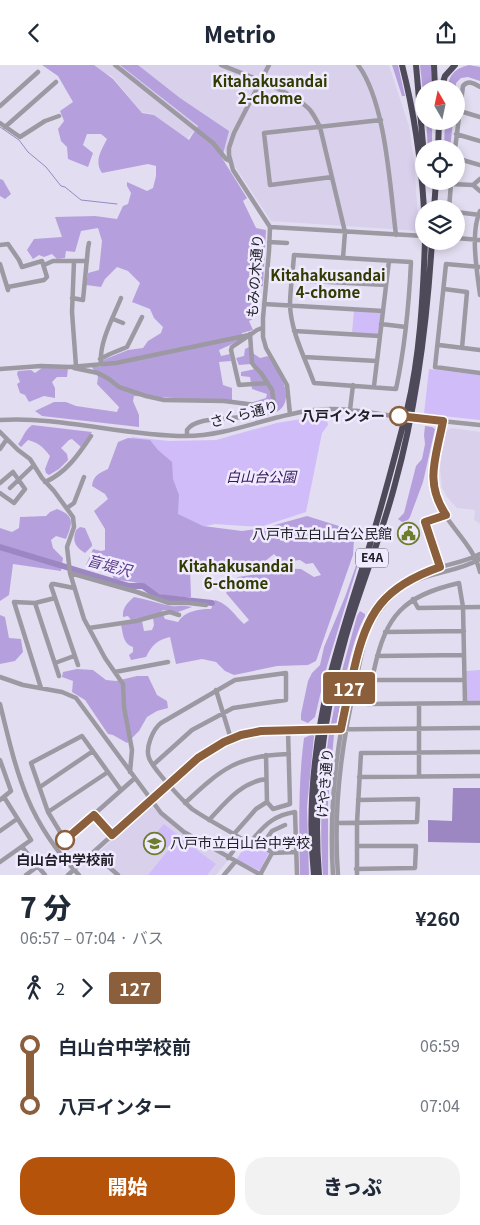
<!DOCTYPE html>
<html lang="ja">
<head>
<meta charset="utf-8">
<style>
  :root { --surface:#fff; --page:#f2f2f3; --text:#1f2937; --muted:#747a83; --accent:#b45309 }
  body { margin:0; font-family:Georgia,"Noto Sans JP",serif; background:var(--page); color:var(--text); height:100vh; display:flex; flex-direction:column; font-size:19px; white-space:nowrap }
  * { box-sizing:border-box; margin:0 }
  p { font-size:16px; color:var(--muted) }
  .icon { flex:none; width:28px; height:28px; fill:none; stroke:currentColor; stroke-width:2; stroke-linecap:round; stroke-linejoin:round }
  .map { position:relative; height:810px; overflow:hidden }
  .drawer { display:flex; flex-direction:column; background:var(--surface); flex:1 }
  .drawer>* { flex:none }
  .badge { padding:0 10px; border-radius:4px; font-size:18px; line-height:32px }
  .needle { width:32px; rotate:351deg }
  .controls { position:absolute; left:415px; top:15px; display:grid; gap:10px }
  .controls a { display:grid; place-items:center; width:50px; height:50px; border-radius:50%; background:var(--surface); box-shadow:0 2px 8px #0003; font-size:25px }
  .map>.badge { position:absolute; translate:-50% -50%; box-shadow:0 0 0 2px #fff }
  .legs { display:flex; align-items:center; gap:8px; height:55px; padding:0 20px; font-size:16px }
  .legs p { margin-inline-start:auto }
  .headline { display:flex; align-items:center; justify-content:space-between; height:85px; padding:0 20px }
  h1 { font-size:28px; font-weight:800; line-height:38px }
  .action { display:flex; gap:10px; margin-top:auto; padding:10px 20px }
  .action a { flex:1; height:58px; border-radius:20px; background:var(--accent); color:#fff; font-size:20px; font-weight:800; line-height:58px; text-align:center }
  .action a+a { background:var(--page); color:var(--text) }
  ul { padding:0 20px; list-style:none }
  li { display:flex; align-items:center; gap:18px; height:60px; font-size:19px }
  li i { display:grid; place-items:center; width:8px; height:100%; margin:0 6px; background:currentColor }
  li i::after { content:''; width:12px; height:12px; margin:-6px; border:4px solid; border-radius:50%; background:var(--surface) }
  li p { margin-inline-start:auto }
  li:first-child i { background:linear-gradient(#0000 50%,currentColor 0) }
  li:last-child i { background:linear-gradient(currentColor 50%,#0000 0) }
  header { display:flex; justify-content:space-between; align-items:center; height:65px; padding:0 20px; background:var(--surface); font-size:22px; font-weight:800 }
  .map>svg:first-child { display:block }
</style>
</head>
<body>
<header><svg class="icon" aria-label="back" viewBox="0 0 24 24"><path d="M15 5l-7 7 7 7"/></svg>Metrio<svg class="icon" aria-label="share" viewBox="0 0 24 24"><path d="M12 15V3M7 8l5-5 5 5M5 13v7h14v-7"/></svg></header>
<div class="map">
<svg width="480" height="810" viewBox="0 0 480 810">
  <rect width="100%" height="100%" fill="#e3ddf1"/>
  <path fill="#d9d1ec" d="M93,0H389L409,61L414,97L419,166L271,156L220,79L198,61L186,75L153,49L141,47L112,11L103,8Z
    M452,363L480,367V459L474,455L475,445L457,443L447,432L442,423L440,404L442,387L445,366Z
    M151,739L159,749L182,768L228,795L216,810H121L97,789Z"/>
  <path fill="#d0bcf8" d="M354,245L381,248L379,269L352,268Z
    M429,304L480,310V355L424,349Z
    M326,350L328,360L322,368L306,447L260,462L215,459L178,467L131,372L169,376L216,375L277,358Z
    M480,605V636H467L466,606Z
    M164,759L178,770L167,783L153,771Z
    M179,772L216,799L207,810H148Z
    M251,773L269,787L260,806L236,795Z"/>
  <path fill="#b5a0dd" d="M42,0H94L113,14L142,48L154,50L189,75L198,61L120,0H138L180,33L229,66L222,93L247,133L243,136L256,163L266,165L263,221L253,223L255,234L253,254L249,256L253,265L242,268L239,276L219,285L221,291L230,289L231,296L219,297L223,320L232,323V336L134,331L133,336L139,350V362L42,351L35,346L54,337H66L76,341L117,347L119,342L97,319L98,312L92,302H101L103,295L128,285L143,283L148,276L161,268L163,262L154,253L150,244L132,237L140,218L128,206L117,202L105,214L101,222L86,220L88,208L99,205L102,176L98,163L81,166L75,187L66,186L65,193L57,194L52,189L44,192L39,190L33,194L27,185L34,174L62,172L55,152L95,151L117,154L123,141L128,139L131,128L127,121V117L147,126L153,123L156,111V101L148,99L102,108C94,96 101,86 107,74L101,69H87L83,80L93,88L88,102L68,94L67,82L61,76L58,64L64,56L60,46L73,37L58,11Z
    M392,0H398L405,31H402Z
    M420,0H431L432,24H424V36Z
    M469,0L480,2V16L468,12L461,13L456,18V24H447C450,9 454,4 469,0Z
    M426,56H432V84H428Z
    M445,56H453L450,84H444Z
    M0,114L3,115L11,129L5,134L0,131Z
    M249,282H251L254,289L260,293L268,291C281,307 299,340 272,349C266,351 262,353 258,351L272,344L253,339V337L266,333L267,329L252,324L250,312L241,311V307L255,304L251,299L239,300L236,293L244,291L245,284Z
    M42,303H68L67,312H57L52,317L55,323V333L44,331L29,337L25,330L20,328L17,319L20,317L17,309L18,306L31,305L35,308Z
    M32,360L92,367L81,382L72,374L69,375L61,383L67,389L68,395L59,404L49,410L46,408L45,404L50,391C43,382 39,378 28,375L21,382L18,379C24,372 23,367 32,360Z
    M425,361L432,362L435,364L423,417L410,452L408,455L402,457L398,454L404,448L416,401L422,394L425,379L424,370Z
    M128,373L150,375L158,385L172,397L173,414L179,430L178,449L203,461L242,466L264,463L307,451L342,462L354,475L353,490L316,596L308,600L277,601L234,610L225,606L216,597L202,594L176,599L170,572C157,575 152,580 146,592L131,595L129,590L133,587V582C123,579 123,568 121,560L142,556L144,566L152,565L154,560L153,553L163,550L165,554L178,557C185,546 198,544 211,544L215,535C230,540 233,549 244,559L249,555L226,528L238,512L257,509L270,503L301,504L314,512L321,510L313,498L306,499L300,495L282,497L274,489L264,497L247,499L234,507L224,508L209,505L195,496L190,502L191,532C181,532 169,532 159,529C151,527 146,519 138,518C130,516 122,516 114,514L111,508L86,500L93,484L101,486L105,485V464L94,446L108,434L105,429L92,421C93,411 99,408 108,404L118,377Z
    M57,444C76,451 72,459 66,474L56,471L51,475L53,483L63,493L61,506L13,499L9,530L0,536V463L12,467L19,463L20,452L46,451L50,447Z
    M80,462L85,463L92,479V481L85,488C75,482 72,476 76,465Z
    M359,492V496L327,601L315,652L308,658L301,655V649L308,616L312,608L320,600L324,582L345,532Z
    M134,532C147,534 159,539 171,541C178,542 185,540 192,542L178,547L163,545L160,548L131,555L128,551L123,552C122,543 128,537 134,532Z
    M360,546L365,549V551C350,579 343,626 337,658L331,659L340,613L357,551Z
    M0,550L5,552L9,573L21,574L23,587L15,596L0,599Z
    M77,604L93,605L106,615L116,616L137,611H148L157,630L167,636L168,643L157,646L147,652L139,666L127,678L113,670L108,669L85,635L72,627L73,616L62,612L63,607Z
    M313,669L314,671L307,742L309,810H300C299,764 298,718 304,673Z
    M329,669L334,670L328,737V810H323C319,762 322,717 329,669Z"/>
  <path fill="#9c87c3" d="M453,723H480V778L428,777V755L452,756Z"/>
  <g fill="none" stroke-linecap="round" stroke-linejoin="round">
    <path stroke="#9c87c3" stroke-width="1" d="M0,62L19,75L28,87L46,102L61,121L65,122L81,135L117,139"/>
    <path stroke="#9c87c3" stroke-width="6" d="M0,482L129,521H143L158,532L212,538"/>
    <path stroke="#9c99a2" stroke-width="4.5" d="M115,0L213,78L226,94L230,96
      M221,0C244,9 294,27 310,45C314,50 317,56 320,62L345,167L343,193
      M269,0L234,68L229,83V90L233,105L270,162L269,186L263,253V272L266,283L287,320L290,349
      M358,0C386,37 390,123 396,170
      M0,41L38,7
      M460,46L480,52
      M0,58L20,72L45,56L59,51
      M5,62L56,17
      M456,69L480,76
      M455,84L463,21C468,15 474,18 480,22
      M456,93L480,100
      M332,112L270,120L264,68L381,55
      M450,119L473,120L480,126
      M473,120L480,114
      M449,144L451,118
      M480,146C470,168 477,206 480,230
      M456,147L480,150
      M270,162L424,171
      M456,173L480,175
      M269,177L287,178
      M0,180L8,179L19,195L22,202L42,196L47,212L44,215L8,222
      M294,190L411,197C409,239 405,282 396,324L314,318C305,293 291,267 290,240C290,224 293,206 294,190Z
      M74,196L72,247L76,301
      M0,199L8,225
      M44,200L53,196H87
      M480,202L446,199L435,302L480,308
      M292,215L386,220
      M444,224L467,227L462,283
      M72,233L83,235L88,183L89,178
      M264,239L383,246
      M113,254L123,258
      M381,259L406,262
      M262,263L257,265L232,282L231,285L239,320L268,318
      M294,266L380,271
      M439,280L480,285
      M304,292L377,296
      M100,294L110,289L127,282L142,252
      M101,299C99,277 113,253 121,233
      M74,303L98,308L109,314L119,322L146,331L164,335L224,336L272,342
      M0,304L41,301L70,302L116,298L249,270
      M374,321L389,196
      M350,345L353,320
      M0,355C60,351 124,371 185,371C231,371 270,350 314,345C341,342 367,347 393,351C422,354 451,357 480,360
      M443,356C439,376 430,400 433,421C437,454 473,475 480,507
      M0,367L18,385L30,394L42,413L54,426L73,452L74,462L67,482L70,508L84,554L105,593L123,619L124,642L132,685L130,707
      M187,371V365C200,345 260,362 274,338L272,325L261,308L255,302L252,298L250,269
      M0,384L7,374
      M45,417C66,408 79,389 91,371
      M0,418L13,407L25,424L14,438L0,428
      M10,423L34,400
      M67,443L74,438L84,412
      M440,502L425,457L446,450
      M70,508L137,527L169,538H189L206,540
      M74,523L54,519H52L51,521L78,600
      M413,534L418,543L480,542
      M35,538L59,611
      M89,563L136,556L165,548L170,547L179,550
      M385,567L464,566
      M377,591L464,590
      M55,598L74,591
      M115,607L168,597
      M0,612L23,620L62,627L76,633L161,748L184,767L261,810
      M372,615H464
      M41,623L14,537L35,538L55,533
      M216,625L231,674
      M465,638L463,542L459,518C403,531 386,550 374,605C372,616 368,628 367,639L480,638
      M0,639C17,709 27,756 79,810
      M419,639V711
      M266,690L267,737L273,744L290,739L288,665
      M0,695L11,726L0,735
      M153,700L192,665L233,643L286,635V608L235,615L161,658C153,664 145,683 149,693C153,704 183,736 192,744C208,755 226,764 242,774L228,793
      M359,712L480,711
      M40,722L93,686
      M121,725L82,671L31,698L48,747L65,775L135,713
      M185,738C221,704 238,690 289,689
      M48,747L108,707
      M95,750L112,770
      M209,755C225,738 241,717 266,714
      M337,758L417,757L418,734L358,735
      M0,766L17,754
      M234,769L256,744L267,737
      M262,780L272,766L285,760
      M22,782L45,810
      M93,788L118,810
      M272,788L296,787
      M0,797L31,775L4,732
      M356,804L415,803L416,781H357
      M26,810L38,801
      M68,810L198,693C222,676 246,667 275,665L480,663
      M224,810L235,797
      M260,810L272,788L254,773C266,758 276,750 295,747L297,810
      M333,810C329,746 336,680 351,617C355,598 358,579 366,562C373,547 383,533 396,523C409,513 425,506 440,502C454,498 468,496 480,489
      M338,810C333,745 341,680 356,617C359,600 362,581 369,565C375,551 384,538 396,528C423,505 453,510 480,494
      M357,810V758L361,688L480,687"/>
    <path stroke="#4f4a5a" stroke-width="6" d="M402,0C414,47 421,95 424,144
      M416,0L424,91
      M434,0L435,24
      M441,24L445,11L455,0
      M438,84L439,56
      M434,144L436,116
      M314,810C307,744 315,675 330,611C340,572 353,533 365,495C381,446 394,395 407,345C420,291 423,232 425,176
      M319,810C312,729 324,648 346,571C361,520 382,470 395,419C417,340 427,258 432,176"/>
  </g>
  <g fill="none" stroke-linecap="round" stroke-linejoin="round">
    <defs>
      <path id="line-1" d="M65,775L94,750L112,770L198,693L224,677L241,670L261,666L341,664C345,644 349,624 354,604C367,547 383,522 440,502L425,457L446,450C424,417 436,393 443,356L399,351"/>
    </defs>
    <use href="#line-1" stroke="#fff" stroke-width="11"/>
    <use href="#line-1" stroke="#8b5e3c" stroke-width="8"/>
  </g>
  <defs>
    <symbol id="civic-ring" viewBox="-11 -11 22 22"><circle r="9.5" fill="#f0eaff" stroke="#6c7d2b" stroke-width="1.5"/><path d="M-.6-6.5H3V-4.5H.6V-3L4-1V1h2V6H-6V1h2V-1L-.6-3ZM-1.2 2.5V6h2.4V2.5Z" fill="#6c7d2b"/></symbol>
    <symbol id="school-ring" viewBox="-11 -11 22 22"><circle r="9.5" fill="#f0eaff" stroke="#6c7d2b" stroke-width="1.5"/><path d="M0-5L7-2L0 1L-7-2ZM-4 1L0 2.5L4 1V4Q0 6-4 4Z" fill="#6c7d2b"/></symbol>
  </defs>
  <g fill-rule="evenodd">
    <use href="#civic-ring" x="396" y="456" width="25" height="25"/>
    <use href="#school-ring" x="142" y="766" width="25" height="25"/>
  </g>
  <g fill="#fff" stroke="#8b5e3c" stroke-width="2.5">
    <circle cx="399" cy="351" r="9"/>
    <circle cx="65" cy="775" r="9"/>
  </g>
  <g text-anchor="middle" stroke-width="5" stroke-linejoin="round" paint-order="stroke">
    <rect fill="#f0eaff" stroke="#605d68" stroke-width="1" x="356" y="483.5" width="32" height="19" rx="4"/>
    <g font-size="12" font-weight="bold" fill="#222027">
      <text x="372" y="497">E4A</text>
    </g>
    <g font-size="14" fill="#222027" stroke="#f0eaff">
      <text transform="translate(255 211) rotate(-86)" y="5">もみの木通り</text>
      <text transform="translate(244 349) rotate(-14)" y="5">さくら通り</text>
      <text transform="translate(325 718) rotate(-85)" y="5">けやき通り</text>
    </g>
    <g font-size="14" font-weight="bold" fill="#222027" stroke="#f0eaff" text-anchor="end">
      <text x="385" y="356">八戸インター</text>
      <text x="65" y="800" text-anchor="middle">白山台中学校前</text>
    </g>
    <g font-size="14" font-style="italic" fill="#34135a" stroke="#f0eaff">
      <text x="261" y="417">白山台公園</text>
    </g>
    <g font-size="14" fill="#222027" stroke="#f0eaff" text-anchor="end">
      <text x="392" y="474">八戸市立白山台公民館</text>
      <text x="170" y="783" text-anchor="start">八戸市立白山台中学校</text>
    </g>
    <g font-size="15" font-weight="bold" fill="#313b00" stroke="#f0eaff">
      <text x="270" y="22">Kitahakusandai<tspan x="270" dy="17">2-chome</tspan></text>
      <text x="328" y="216">Kitahakusandai<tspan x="328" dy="17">4-chome</tspan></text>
      <text x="236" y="507">Kitahakusandai<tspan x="236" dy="17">6-chome</tspan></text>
    </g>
    <g font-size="15" font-style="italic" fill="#583b84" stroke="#f0eaff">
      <text transform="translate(109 501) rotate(15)" y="5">盲堤沢</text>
    </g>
  </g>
</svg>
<div class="controls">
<a><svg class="needle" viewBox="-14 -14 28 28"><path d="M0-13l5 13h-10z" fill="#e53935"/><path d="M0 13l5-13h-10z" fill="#747a83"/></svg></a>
<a><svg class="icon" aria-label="locate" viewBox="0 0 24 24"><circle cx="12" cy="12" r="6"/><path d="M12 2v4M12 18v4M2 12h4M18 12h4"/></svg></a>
<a><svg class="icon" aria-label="layers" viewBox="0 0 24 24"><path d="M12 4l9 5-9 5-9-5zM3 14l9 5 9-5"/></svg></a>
</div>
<b class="badge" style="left:349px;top:623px;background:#8b5e3c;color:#fff">127</b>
</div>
<section class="drawer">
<div class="headline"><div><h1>7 分</h1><p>06:57 – 07:04 · バス</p></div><b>¥260</b></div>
<div class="legs"><svg class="icon" aria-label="walk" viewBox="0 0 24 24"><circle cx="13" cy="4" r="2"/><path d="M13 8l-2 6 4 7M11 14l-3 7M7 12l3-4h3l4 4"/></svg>2<svg class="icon" aria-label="forward" viewBox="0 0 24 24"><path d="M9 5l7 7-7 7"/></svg><b class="badge" style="background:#8b5e3c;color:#fff">127</b></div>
<ul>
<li><i style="color:#8b5e3c"></i><b>白山台中学校前</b><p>06:59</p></li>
<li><i style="color:#8b5e3c"></i><b>八戸インター</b><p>07:04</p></li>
</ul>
<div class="action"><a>開始</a><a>きっぷ</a></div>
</section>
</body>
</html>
